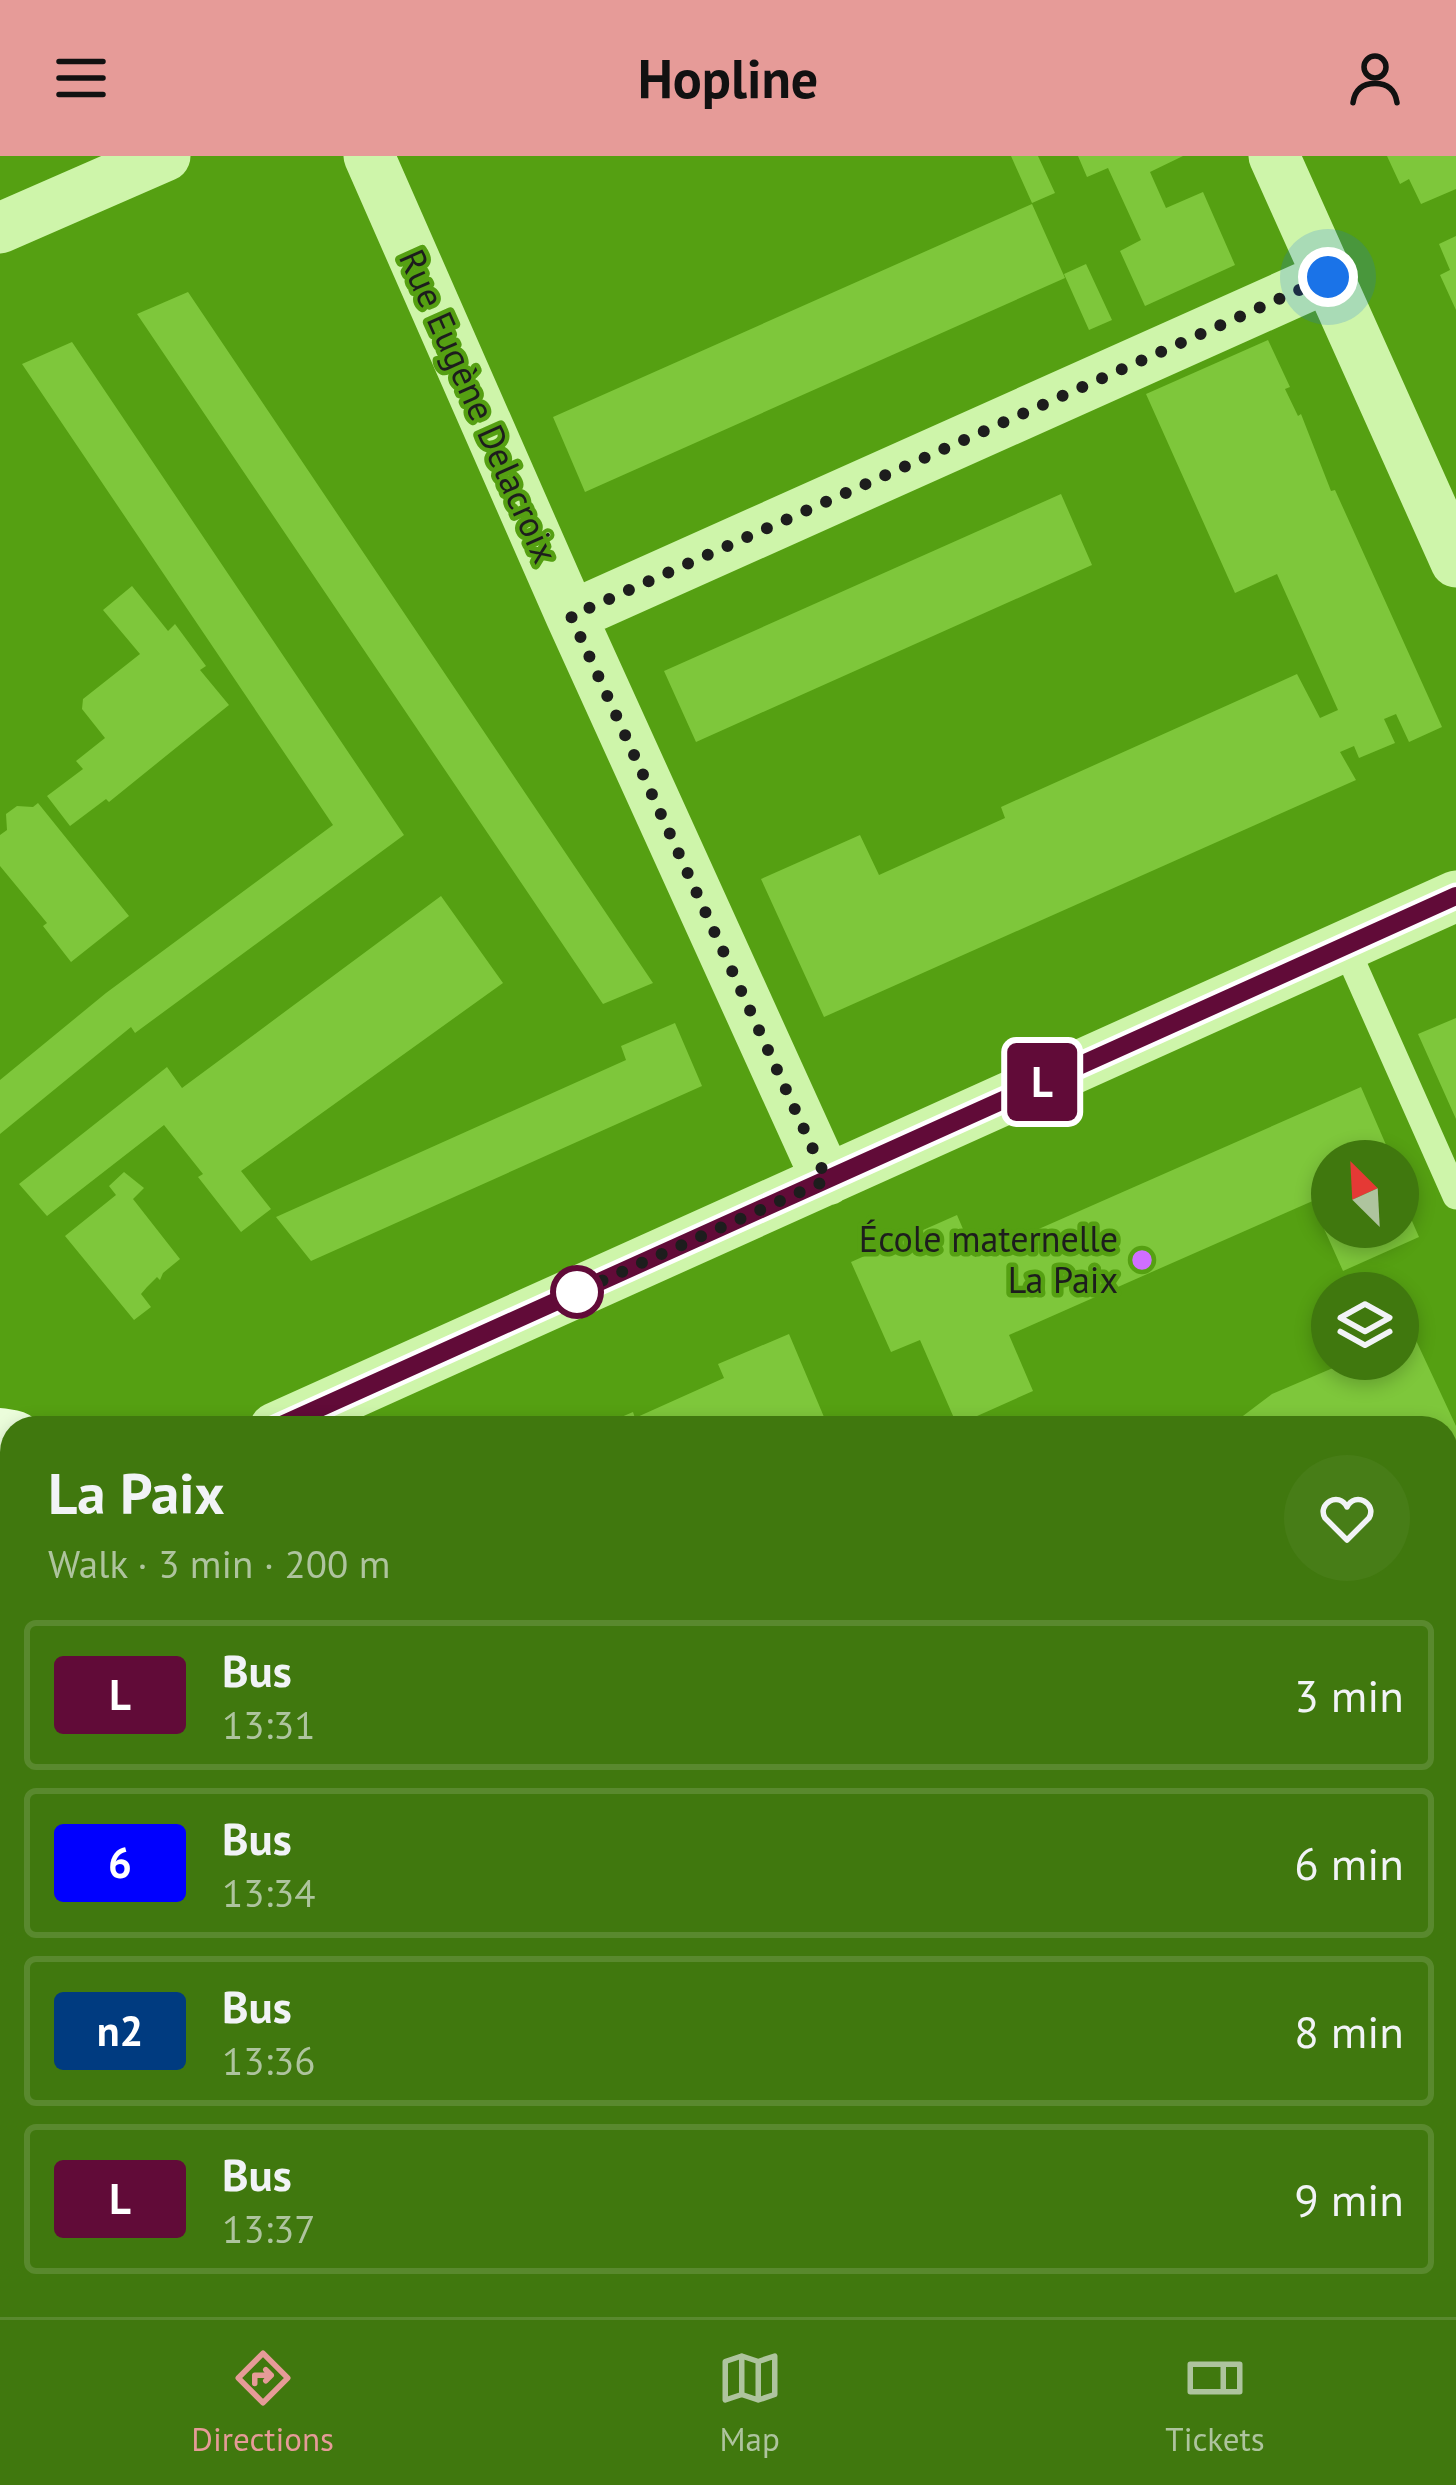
<!DOCTYPE html>
<html lang="en">
<head>
<meta charset="utf-8">
<style>
  :root { --surface:#40780e; --page:#477d17; --text:#f1f3f6; --muted:#aec49e; --line:#59892e; --accent:#e69b98 }
  body { margin:0; font-family:"PT Sans",sans-serif; background:var(--page); color:var(--text); height:100vh; display:flex; flex-direction:column; font-size:45px; white-space:nowrap }
  * { box-sizing:border-box; margin:0 }
  p { font-size:39px; color:var(--muted) }
  .icon { flex:none; width:66px; height:66px; fill:none; stroke:currentColor; stroke-width:2; stroke-linecap:round; stroke-linejoin:round }
  .map { position:relative; flex:1; overflow:hidden }
  .panel { position:absolute; left:0px; top:1260px; width:1458px; height:903px; display:flex; flex-direction:column; background:var(--surface); border-radius:36px 36px 0 0; box-shadow:0 6px 18px #0003 }
  .panel>* { flex:none }
  .badge { padding:0 24px; border-radius:9px; font-size:42px; line-height:78px }
  .needle { width:78px; rotate:336deg }
  .fabs { position:absolute; left:1311px; top:984px; display:grid; gap:24px }
  .fabs a { display:grid; place-items:center; width:108px; height:108px; border-radius:50%; background:var(--surface); box-shadow:0 6px 18px #0003; font-size:60px }
  .you { position:absolute; width:60px; height:60px; margin:-30px; border:9px solid #fff; border-radius:50%; background:#1a73e8; box-shadow:0 0 0 18px #1a73e833 }
  .map>.badge { position:absolute; translate:-50% -50%; box-shadow:0 0 0 6px #fff }
  .round { display:grid; place-items:center; flex:none; width:126px; height:126px; border-radius:63px; background:var(--page) }
  .overview { display:flex; align-items:center; justify-content:space-between; height:204px; padding:0 48px }
  h1 { font-size:57px; font-weight:700; line-height:90px }
  ul { padding:0; list-style:none }
  li { display:flex; align-items:center; gap:36px; height:150px; margin:0 24px 18px; padding:0 24px; border:6px solid var(--line); border-radius:12px }
  li div { flex:1 }
  li b { display:block; font-size:45px }
  li em { font-style:normal }
  li .badge { min-width:132px; font-weight:700; text-align:center }
  header { display:flex; justify-content:space-between; align-items:center; height:156px; padding:0 48px; background:var(--accent); color:#111; font-size:54px; font-weight:700 }
  .menu { display:flex; justify-content:space-around; align-items:center; height:168px; border-top:3px solid var(--line); background:var(--surface); font-size:33px; color:var(--muted) }
  .menu a { display:grid; justify-items:center; gap:6px }
  .menu .active { color:var(--accent) }
  .map>svg:first-child { display:block }
</style>
</head>
<body>
<header><svg class="icon" aria-label="menu" viewBox="0 0 24 24"><path d="M4 6h16M4 12h16M4 18h16"/></svg>Hopline<svg class="icon" aria-label="person" viewBox="0 0 24 24"><circle cx="12" cy="8" r="4"/><path d="M4 21q1-7 8-7t8 7"/></svg></header>
<div class="map">
<svg width="1456" height="2161" viewBox="0 0 1456 2161">
  <rect width="100%" height="100%" fill="#55a012"/>
  <path fill="#67ba1a" d="M1456,1838V2048L1446,2025V1842Z"/>
  <path fill="#7ec73b" d="M1011,0H1038L1055,37L1032,47Z
    M1078,0H1183L1150,16L1166,52L1203,36L1235,109L1145,150L1120,95L1141,84L1108,12L1087,21Z
    M1387,0H1456V33L1421,48L1409,23L1400,28Z
    M1032,48L1065,122L585,336L553,261Z
    M1456,80V154L1440,119L1450,114L1439,88Z
    M1086,108L1112,164L1089,174L1064,118Z
    M188,136L608,760L653,827L603,848L137,158Z
    M1268,184L1290,231L1285,233L1298,260L1301,258L1331,335L1335,334L1442,571L1409,586L1396,558L1384,563L1395,587L1359,602L1354,590L1340,596L1356,624L824,861L761,723L860,679L879,719L1005,662L1001,651L1297,518L1320,562L1338,554L1277,418L1235,437L1146,238Z
    M72,186L404,679L135,877L131,871L0,978V924L106,837L333,669L22,208Z
    M1061,338L1092,409L696,586L664,515Z
    M132,430L168,475L175,468L206,510L200,514L229,549L109,646L106,643L70,670L47,640L83,613L76,605L105,582L82,553L83,543L140,498L103,454Z
    M38,647L129,760L71,806L43,770L47,767L0,710V679L7,674L6,658L17,650L33,651Z
    M441,740L503,827L241,1015L271,1053L241,1076L198,1021L203,1018L164,969L47,1060L19,1028L167,911L182,932Z
    M1456,862V963L1418,878Z
    M675,867L702,930L311,1105L276,1061L626,904L621,890Z
    M1361,931L1393,1005H1332V1071H1398V1033L1419,1081L1343,1115L1321,1066L1332,1057L1324,1040L1009,1179L1033,1235L957,1269L920,1184L891,1196L851,1106L957,1059L975,1101Z
    M124,1016L144,1032L133,1043L180,1103L163,1117L160,1124L157,1121L147,1131L141,1138L151,1151L134,1164L65,1080L116,1039L109,1030Z
    M789,1178L824,1261L800,1272H612L622,1267L619,1262L633,1256L635,1262L724,1222L718,1208Z
    M1413,1178L1456,1270V1323L1446,1328V1272H1227L1272,1238L1354,1203H1398V1184Z
    M1456,1411V1806L1446,1811V1415Z
    M0,1671L12,1683V1762L0,1750Z
    M12,2088V2137L0,2148V2098Z"/>
  <g fill="none" stroke-linecap="round" stroke-linejoin="round">
    <path stroke="#cef5aa" stroke-width="27" d="M1345,790L1456,1040
      M1437,2151L1443,2161"/>
    <path stroke="#cef5aa" stroke-width="51" d="M369,0L571,460L827,1024
      M1274,0L1456,406
      M0,72L165,0
      M571,460L1328,121
      M275,1272L1456,740
      M1001,2161L1010,2151"/>
    <path stroke="#ebfddb" stroke-width="66" d="M0,1285L12,1287
      M0,1509L12,1520
      M676,2151L686,2161"/>
  </g>
  <g fill="none" stroke-linecap="round" stroke-linejoin="round">
    <defs>
      <path id="line" d="M275,1272L1456,740"/>
    </defs>
    <use href="#line" stroke="#fff" stroke-width="27"/>
    <use href="#line" stroke="#610b38" stroke-width="18"/>
    <path stroke="#1d1d1d" stroke-width="12" stroke-dasharray="0 21.6" d="M577,1136L570,1139L827,1024L571,460L1328,121"/>
  </g>
  <circle fill="#d06eff" stroke="#55a012" stroke-width="4.5" cx="1142" cy="1104" r="12"/>
  <circle fill="#fff" stroke="#610b38" stroke-width="6" cx="577" cy="1136" r="24"/>
  <g text-anchor="middle" stroke-width="9" stroke-linejoin="round" paint-order="stroke">
    <g font-size="36" fill="#1d1d1d" stroke="#55a012">
      <text transform="translate(479 250) rotate(66)" y="13">Rue Eugène Delacroix</text>
    </g>
    <g font-size="36" fill="#1d1d1d" stroke="#55a012" text-anchor="end">
      <text x="1118" y="1096">École maternelle<tspan x="1118" dy="41">La Paix</tspan></text>
    </g>
  </g>
</svg>
<div class="fabs">
<a><svg class="needle" viewBox="-14 -14 28 28"><path d="M0-13l5 13h-10z" fill="#e53935"/><path d="M0 13l5-13h-10z" fill="#aec49e"/></svg></a>
<a><svg class="icon" aria-label="layers" viewBox="0 0 24 24"><path d="M12 4l9 5-9 5-9-5zM3 14l9 5 9-5"/></svg></a>
</div>
<div class="you" style="left:1328px;top:121px"></div>
<b class="badge" style="left:1042px;top:926px;background:#610b38;color:#fff">L</b>
<section class="panel">
<div class="overview"><div><h1>La Paix</h1><p>Walk · 3 min · 200 m</p></div><a class="round"><svg class="icon" aria-label="heart" viewBox="0 0 24 24"><path d="M12 20l-8-8c-3-5 5-10 8-4 3-6 11-1 8 4z"/></svg></a></div>
<ul>
<li><span class="badge" style="background:#610b38;color:#fff">L</span><div><b>Bus</b><p>13:31</p></div><em>3 min</em></li>
<li><span class="badge" style="background:#00f;color:#fff">6</span><div><b>Bus</b><p>13:34</p></div><em>6 min</em></li>
<li><span class="badge" style="background:#003b80;color:#fff">n2</span><div><b>Bus</b><p>13:36</p></div><em>8 min</em></li>
<li><span class="badge" style="background:#610b38;color:#fff">L</span><div><b>Bus</b><p>13:37</p></div><em>9 min</em></li>
</ul>
</section>
</div>
<nav class="menu">
<a class="active"><svg class="icon" aria-label="directions" viewBox="0 0 24 24"><path d="M12 3l9 9-9 9-9-9zM9 14v-3h6M13 9l2 2-2 2"/></svg>Directions</a>
<a><svg class="icon" aria-label="map" viewBox="0 0 24 24"><path d="M3 6l6-2 6 2 6-2v14l-6 2-6-2-6 2zM9 4v14M15 6v14"/></svg>Map</a>
<a><svg class="icon" aria-label="tickets" viewBox="0 0 24 24"><path d="M3 7h18v10H3zM15 7v10"/></svg>Tickets</a>
</nav>
</body>
</html>
